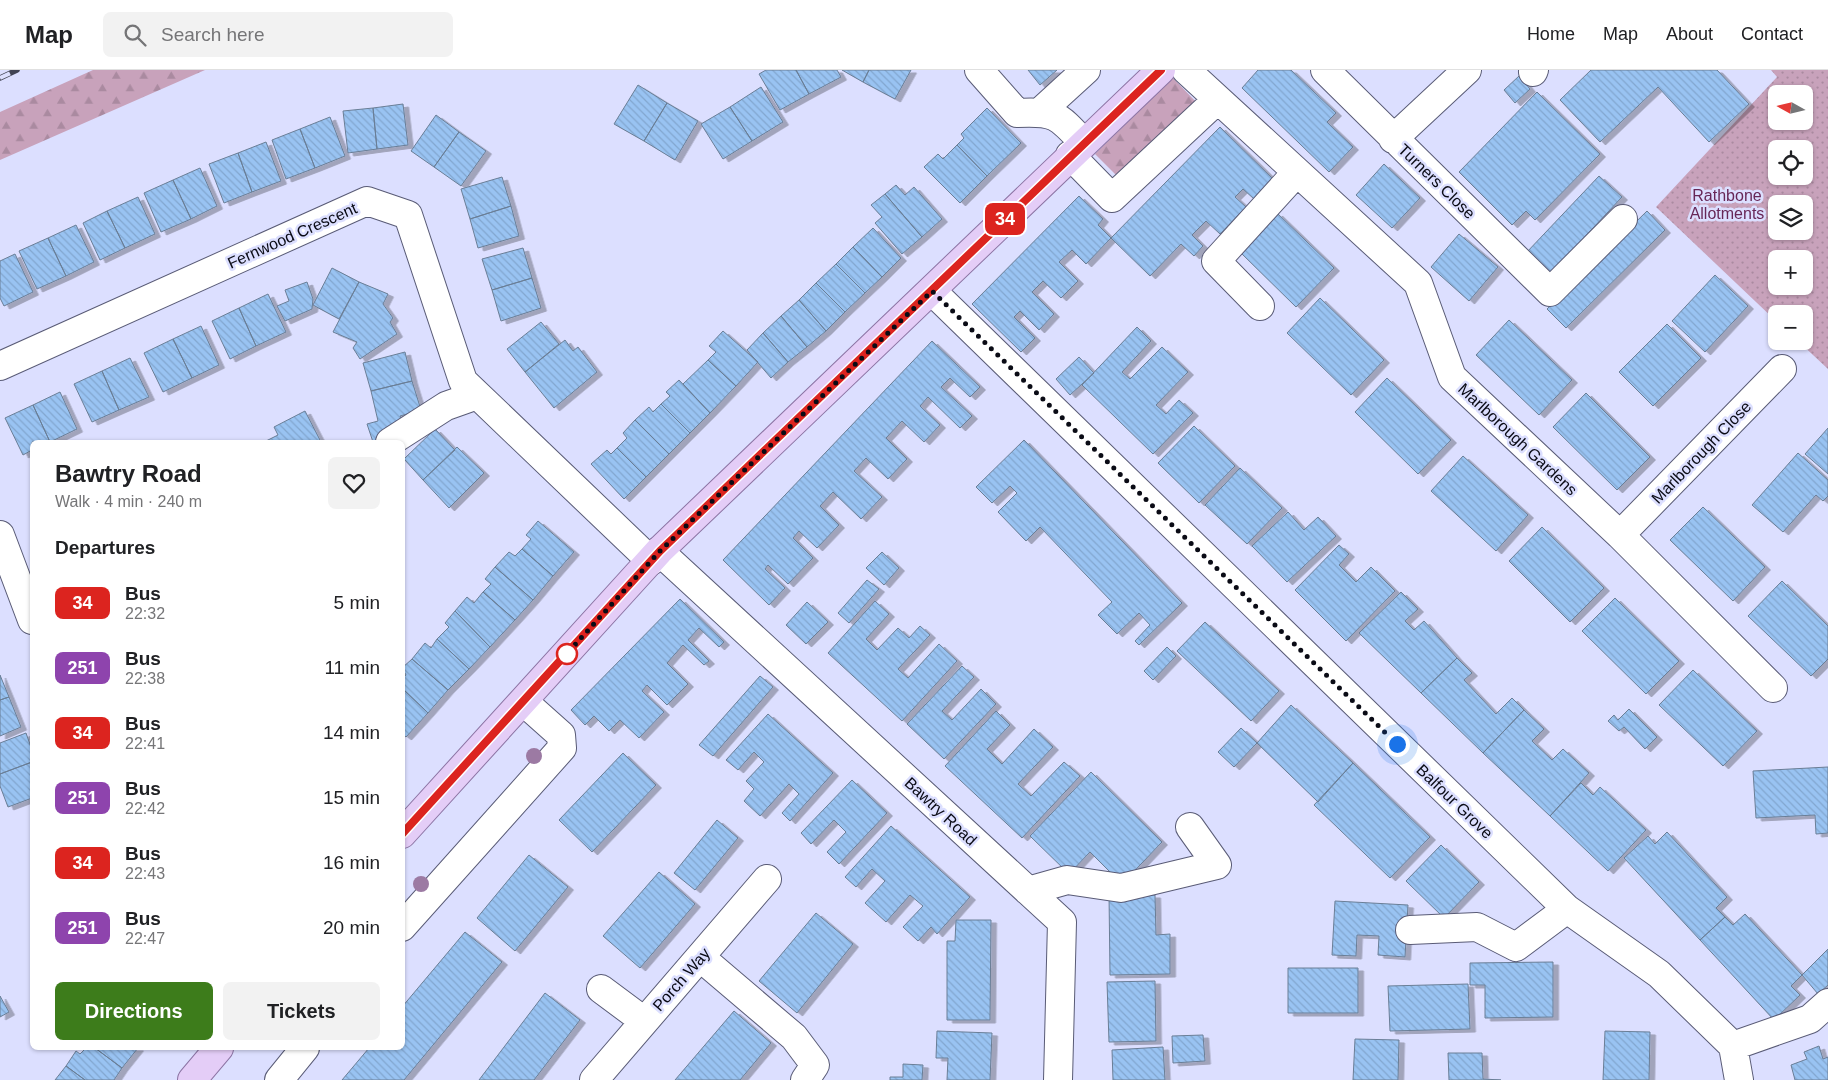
<!DOCTYPE html>
<html lang="en">
<head>
<meta charset="utf-8">
<style>
  :root { --surface:#fff; --page:#f2f2f2; --text:#202124; --muted:#757577; --line:#e0e0e0; --accent:#3d7c1b }
  body { margin:0; font-family:Helvetica,sans-serif; background:var(--page); color:var(--text); height:100vh; display:flex; flex-direction:column; font-size:19px; white-space:nowrap }
  * { box-sizing:border-box; margin:0 }
  p { font-size:16px; color:var(--muted) }
  .icon { flex:none; width:28px; height:28px; fill:none; stroke:currentColor; stroke-width:2; stroke-linecap:round; stroke-linejoin:round }
  .map { position:relative; flex:1; overflow:hidden }
  .side { position:absolute; left:30px; top:370px; width:375px; height:610px; display:flex; flex-direction:column; background:var(--surface); border-radius:8px; box-shadow:0 1px 4px #0004 }
  .side>* { flex:none }
  .badge { padding:0 10px; border-radius:8px; font-size:18px; line-height:32px }
  .needle { width:32px; rotate:278deg }
  .controls { position:absolute; left:1768px; top:15px; display:grid; gap:10px }
  .controls a { display:grid; place-items:center; width:45px; height:45px; border-radius:8px; background:var(--surface); box-shadow:0 1px 4px #0004; font-size:25px }
  .you { position:absolute; width:25px; height:25px; margin:-12px; border:4px solid #fff; border-radius:50%; background:#1a73e8; box-shadow:0 0 0 8px #1a73e833 }
  .map>.badge { position:absolute; translate:-50% -50%; box-shadow:0 0 0 2px #fff }
  h2 { padding:0 25px; font-size:19px; line-height:45px }
  .round { display:grid; place-items:center; flex:none; width:52px; height:52px; border-radius:8px; background:var(--page) }
  .overview { display:flex; align-items:center; justify-content:space-between; height:85px; padding:0 25px }
  h1 { font-size:24px; font-weight:700; line-height:38px }
  .button { display:flex; gap:10px; margin-top:auto; padding:10px 25px }
  .button a { flex:1; height:58px; border-radius:8px; background:var(--accent); color:#fff; font-size:20px; font-weight:700; line-height:58px; text-align:center }
  .button a+a { background:var(--page); color:var(--text) }
  ul { padding:0; list-style:none }
  li { display:flex; align-items:center; gap:15px; height:65px; padding:0 25px }
  li div { flex:1 }
  li b { display:block; font-size:19px }
  li em { font-style:normal }
  li .badge { min-width:55px; font-weight:700; text-align:center }
  header { display:flex; align-items:center; gap:30px; box-sizing:border-box; height:70px; padding:0 25px; background:var(--surface); border-bottom:1px solid var(--line) }
  header strong { font-size:24px }
  nav { display:flex; gap:28px; margin-inline-start:auto; font-size:18px }
  .search { width:350px; height:45px; background:var(--page); display:flex; align-items:center; gap:12px; box-sizing:border-box; padding:0 18px; border-radius:8px; color:var(--muted); font-size:19px }
  .map>svg:first-child { display:block }
</style>
</head>
<body>
<header>
<strong>Map</strong>
<div class="search"><svg class="icon" aria-label="search" viewBox="0 0 24 24"><circle cx="10" cy="10" r="6"/><path d="M15 15l6 6"/></svg>Search here</div>
<nav><a>Home</a><a>Map</a><a>About</a><a>Contact</a></nav>
</header>
<div class="map">
<svg width="1828" height="1010" viewBox="0 0 1828 1010">
  <defs>
    <pattern id="forest-firs" width="22" height="20" patternUnits="userSpaceOnUse" patternTransform="scale(1.25)"><rect width="22" height="20" fill="#c8a2bb"/><path d="M5 1l3.5 6h-7zM16 11l3.5 6h-7z" fill="#aa8aa0"/></pattern>
    <pattern id="park-dots" width="8" height="8" patternUnits="userSpaceOnUse" patternTransform="scale(1.25)"><rect width="8" height="8" fill="#c8a2bb"/><path d="M2 2h.1M6 6h.1" fill="none" stroke="#aa8aa0" stroke-width="1.8" stroke-linecap="round"/></pattern>
    <pattern id="building-back-hatch" width="6" height="6" patternUnits="userSpaceOnUse" patternTransform="scale(1.25)"><rect width="6" height="6" fill="#99c3f2"/><path d="M-1 5l2 2M0 0l6 6M5-1l2 2" fill="none" stroke="#82a6cf"/></pattern>
    <filter id="shadow"><feDropShadow dx="5.5" dy="3" stdDeviation="0" flood-color="#0004"/></filter>
  </defs>
  <rect width="100%" height="100%" fill="#dcdfff"/>
  <path fill="url(#forest-firs)" d="M93,0H205L0,90V42Z
    M1173,8L1197,33L1119,108L1095,84Z"/>
  <path fill="url(#park-dots)" fill-rule="evenodd" d="M1771,0H1828V299L1798,271H1804V244H1776V251L1656,137L1777,7ZM1776,24H1804V51H1776ZM1776,79H1804V106H1776ZM1776,134H1804V161H1776ZM1776,189H1804V216H1776Z"/>
  <path fill="url(#building-back-hatch)" stroke="#6a7e96" filter="url(#shadow)" d="M766,0H796L809,24L780,40L759,4Z
    M796,0H837L841,7L809,24Z
    M842,0H869L863,12Z
    M869,0H911L895,29L863,12Z
    M1028,0H1057L1040,15Z
    M1258,0H1291L1336,43L1327,52L1353,77L1329,102L1242,18Z
    M1591,0H1717L1749,34L1709,72L1658,17L1600,72L1560,30Z
    M1519,6L1530,19L1515,33L1504,20Z
    M638,15L667,33L644,71L614,54Z
    M761,17L783,52L752,71L730,37Z
    M1537,22L1600,84L1535,150L1526,141L1512,155L1459,102Z
    M667,33L698,51L675,90L644,71Z
    M403,34L408,75L377,79L373,38Z
    M730,37L752,71L723,89L701,54Z
    M373,38L377,79L348,83L343,41Z
    M987,38L1021,73L987,106L957,75L964,68L961,64Z
    M436,45L459,62L434,97L411,81Z
    M330,47L345,86L315,98L300,59Z
    M1220,57L1273,109L1254,129L1243,119L1235,127L1246,137L1220,164L1206,151L1192,165L1203,176L1194,186L1181,174L1150,206L1111,168Z
    M300,59L315,98L286,109L272,70Z
    M459,62L486,81L461,116L434,97Z
    M266,72L281,111L252,122L238,83Z
    M957,75L987,106L960,133L924,97L938,84L943,89Z
    M238,83L252,122L224,133L209,94Z
    M1384,94L1420,128L1392,158L1356,125Z
    M200,98L217,136L191,149L173,110Z
    M1599,106L1622,127L1549,205L1526,183Z
    M502,107L511,136L470,149L461,119Z
    M173,110L191,149L161,162L144,123Z
    M896,115L905,125L914,117L942,149L922,167L885,124Z
    M885,124L922,167L902,184L875,153L882,147L871,135Z
    M1079,126L1103,149L1098,155L1111,168L1086,194L1072,180L1059,192L1078,211L1061,228L1043,211L1032,222L1054,244L1039,260L1020,241L1014,247L1035,268L1021,282L972,234Z
    M138,127L155,164L125,178L107,141Z
    M511,136L519,166L478,178L470,149Z
    M107,141L125,178L100,190L83,153Z
    M1647,141L1665,160L1566,258L1547,239Z
    M1277,143L1334,198L1296,237L1240,182Z
    M76,155L94,192L66,206L48,168Z
    M873,158L901,188L882,207L853,177Z
    M1459,164L1498,197L1469,231L1431,197Z
    M48,168L66,206L37,219L19,181Z
    M853,177L882,207L865,223L836,194Z
    M523,178L532,208L492,220L482,189Z
    M15,184L33,222L4,236L0,228V191Z
    M836,194L865,223L845,242L816,213Z
    M332,198L359,212L339,249L313,235Z
    M1715,205L1748,236L1705,282L1672,251Z
    M532,208L541,238L501,251L492,220Z
    M307,212L313,229L312,239L285,251L277,236L289,231L285,220Z
    M359,212L388,224L383,234L393,248L390,252L397,264L360,289L353,278L357,272L333,262Z
    M816,213L845,242L826,261L799,230Z
    M268,224L286,262L256,276L239,238Z
    M1320,228L1384,290L1351,325L1287,263Z
    M799,230L826,261L807,277L781,246Z
    M239,238L256,276L230,289L212,251Z
    M781,246L807,277L788,292L763,263Z
    M1509,250L1572,310L1539,345L1476,285Z
    M541,252L559,274L525,302L507,279Z
    M1667,254L1701,288L1653,336L1619,302Z
    M201,256L219,295L192,308L173,269Z
    M1137,257L1151,271L1122,302L1130,309L1162,277L1188,302L1156,335L1166,344L1179,330L1193,343L1153,384L1082,315Z
    M723,261L758,292L736,316L708,290L716,282L709,276Z
    M763,263L788,292L771,308L747,280Z
    M173,269L192,308L163,322L144,283Z
    M565,270L573,281L578,277L597,302L554,338L525,302Z
    M932,271L980,317L970,327L950,308L941,317L972,346L960,358L928,327L920,336L940,355L924,372L902,351L886,368L907,389L888,409L866,388L854,401L882,427L861,449L833,422L820,436L839,455L817,478L799,461L793,468L813,488L788,514L768,495L765,499L785,518L769,535L723,490Z
    M405,282L412,311L371,321L363,293Z
    M1079,287L1094,303L1070,325L1056,309Z
    M130,288L149,327L119,340L102,301Z
    M708,290L736,316L710,343L683,314Z
    M102,301L119,340L92,352L74,314Z
    M1387,308L1451,370L1418,404L1355,342Z
    M679,310L710,343L690,363L661,334L670,326L666,322Z
    M412,311L421,340L400,346L404,355L373,372L367,354L378,351L371,321Z
    M60,322L77,359L50,372L33,335Z
    M1586,323L1650,387L1617,420L1553,357Z
    M661,334L690,363L669,384L635,350L649,337L653,342Z
    M33,335L50,372H32V380L23,385L5,348Z
    M305,341L321,372H264L278,365L274,357Z
    M635,350L669,384L646,407L617,378L627,368L623,363Z
    M1194,356L1235,396L1199,433L1158,393Z
    M1828,358V404L1805,384Z
    M435,359L455,380L423,410L404,389Z
    M1024,370L1182,533L1139,575L1135,571L1150,555L1139,543L1117,564L1098,545L1112,532L1040,457L1026,471L998,442L1017,423L1010,416L992,433L976,417Z
    M457,377L484,403L449,438L423,410Z
    M617,378L646,407L624,429L591,394L607,380L611,384Z
    M1798,383L1828,410V426L1823,431L1816,425L1783,462L1752,435Z
    M1463,386L1528,445L1496,481L1431,421Z
    M1240,398L1282,438L1247,474L1205,435Z
    M1703,437L1765,497L1733,531L1670,470Z
    M1288,442L1304,460L1318,447L1336,466L1287,512L1252,476Z
    M538,451L574,482L553,506L522,479L531,469L526,465Z
    M1542,457L1604,518L1570,552L1509,491Z
    M1339,475L1349,484L1339,495L1356,512L1371,497L1395,521L1346,571L1295,520Z
    M522,479L553,506L533,530L495,497L509,482L515,486Z
    M882,482L899,498L884,515L866,498Z
    M495,497L533,530L515,550L483,522L491,514L485,509Z
    M867,510L879,519L849,553L838,543Z
    M1782,511L1828,556V589L1811,606L1748,546Z
    M483,522L515,550L490,577L455,541L467,527L474,533Z
    M1401,522L1418,539L1405,551L1414,560L1424,551L1457,588L1421,623L1359,563Z
    M1615,528L1679,591L1646,624L1582,561Z
    M680,529L724,572L719,577L699,558L688,570L709,591L704,595L683,575L667,593L688,614L667,635L647,615L642,621L664,642L639,668L620,650L609,661L594,646L585,655L571,640Z
    M875,531L889,544L866,569L877,580L898,558L909,568L920,556L930,565L898,599L908,608L939,574L957,591L902,651L828,583Z
    M807,532L828,552L806,574L786,555Z
    M455,541L490,577L469,599L437,569L449,557L445,553Z
    M1205,552L1279,621L1251,651L1177,581Z
    M437,569L469,599L448,620L412,589L425,573L431,578Z
    M1167,577L1176,586L1153,610L1144,601Z
    M1457,588L1472,603L1464,610L1496,644L1512,628L1524,640L1483,683L1421,623Z
    M412,589L448,620L428,643L402,618V608L406,605L402,598Z
    M962,596L974,607L942,641L952,650L981,619L996,634L944,689L907,654Z
    M1693,600L1757,661L1723,696L1659,635Z
    M0,605L9,627L0,630Z
    M760,606L773,617L713,686L699,675Z
    M402,618L428,643L406,667L402,664Z
    M9,627L21,657L0,666V630Z
    M1291,635L1353,693L1318,732L1257,673Z
    M1629,639L1657,667L1645,679L1624,657L1619,661L1608,651L1614,645L1618,650Z
    M1524,640L1544,659L1532,671L1552,690L1563,679L1589,703L1550,746L1483,683Z
    M996,641L1010,655L987,679L1002,694L1034,659L1053,677L1018,714L1031,726L1064,692L1080,706L1022,768L945,696Z
    M768,644L833,703L790,751L782,743L799,724L789,714L760,746L744,731L754,719L746,711L764,692L754,682L738,700L726,690Z
    M1241,658L1257,673L1234,697L1218,682Z
    M26,663L32,680V692L0,704V673Z
    M623,683L656,715L592,782L559,750Z
    M32,692V728L8,737L0,716V704Z
    M1353,693L1430,767L1390,808L1314,735Z
    M1828,697V763L1816,764L1815,745L1756,748L1753,701Z
    M1091,702L1162,772L1122,814L1090,782L1069,804L1030,766Z
    M852,710L887,743L839,794L827,782L846,762L834,750L811,774L801,763Z
    M1581,713L1593,725L1600,717L1646,760L1608,801L1550,746Z
    M717,750L738,768L695,820L674,803Z
    M891,756L970,827L937,864L931,857L918,871L903,857L923,836L910,825L886,852L865,833L885,811L872,799L856,817L845,807Z
    M1667,762L1727,827L1716,838L1725,847L1700,870L1624,788L1648,766L1655,774Z
    M1441,775L1479,812L1444,848L1406,811Z
    M529,785L568,817L515,881L477,848Z
    M659,802L695,834L640,898L603,866Z
    M1109,825H1155L1156,865L1170,864V904L1110,905Z
    M1335,831L1408,835L1405,887L1378,885L1379,866L1357,865L1356,886L1332,885Z
    M816,843L853,874L797,943L759,911Z
    M1745,844L1802,905L1791,916L1800,925L1774,950L1700,870L1725,847L1733,855Z
    M956,850H991L990,950H947V871H955Z
    M465,862L502,892L404,1010H342L369,978H402V937Z
    M1828,879V915L1818,924L1802,905Z
    M1553,892V947L1485,948V915H1470V893Z
    M1288,898H1358V943H1288Z
    M1155,911L1156,971L1109,972L1107,912Z
    M1468,914L1470,959L1390,961L1388,916Z
    M545,923L580,950L534,1010H479Z
    M0,926L9,942L0,947Z
    M734,941L771,973L740,1010H675Z
    M937,961L992,963L990,1010H947L948,988H936Z
    M1605,961L1650,962L1649,1010H1603Z
    M1203,965L1205,991L1173,993L1172,966Z
    M1355,969L1399,970L1398,1010H1353Z
    M1819,976L1823,989L1828,987V1010H1795L1791,995L1807,989L1804,982Z
    M1163,977L1165,1010H1113L1112,980Z
    M86,978H95L122,998L114,1010H85L66,996L76,981L80,984Z
    M95,978H138L122,998Z
    M1448,983H1482L1483,1009L1501,1010H1449Z
    M903,994L923,995L922,1010H890V1007H903Z
    M66,996L85,1010H55Z"/>
  <g fill="none" stroke-linecap="round" stroke-linejoin="round">
    <defs>
      <path id="minor" d="M979,0L1017,43C1055,41 1058,45 1083,72
        M1186,0L1418,213L1452,307L1620,465L1773,618
        M1325,0L1550,222L1623,149
        M1533,2L1534,0
        M1040,42L1086,0
        M1393,69L1467,0
        M1070,85L1112,128L1217,30
        M932,221L1567,839L1659,904L1733,976L1739,1010
        M1260,236L1216,191L1297,102
        M0,296L367,131L408,145L463,311L651,491
        M390,372L446,336L477,325
        M0,465L32,550
        M1620,465L1782,299
        M659,481L1062,852L1058,1010
        M1028,821L1067,810L1121,818L1217,795L1190,757
        M402,857L562,678L561,665L524,632
        M1410,860L1477,857L1516,877L1567,839
        M700,887L794,967L815,995L805,1010
        M601,919L644,951
        M1733,976L1810,949L1828,933
        M279,1010L305,978
        M594,1010L767,809"/>
      <path id="major" d="M402,764L659,481L1161,0
        M192,1010L219,978"/>
    </defs>
    <use href="#minor" stroke="#595b76" stroke-width="30"/>
    <use href="#major" stroke="#8c74a4" stroke-width="30"/>
    <use href="#minor" stroke="#fff" stroke-width="28"/>
    <use href="#major" stroke="#e4cdf7" stroke-width="28"/>
    <defs>
      <path id="rail" d="M0,8L17,0"/>
    </defs>
    <use href="#rail" stroke="#414353" stroke-width="5.5"/>
    <use href="#rail" stroke="#dcdfff" stroke-width="4" stroke-dasharray="11" stroke-linecap="butt"/>
  </g>
  <g fill="#9c7aa3">
    <circle cx="534" cy="686" r="8"/>
    <circle cx="421" cy="814" r="8"/>
  </g>
  <g fill="none" stroke-linecap="round" stroke-linejoin="round">
    <defs>
      <path id="line" d="M402,764L660,481L1161,0"/>
    </defs>
    <use href="#line" stroke="#fff" stroke-width="11"/>
    <use href="#line" stroke="#dc241f" stroke-width="8"/>
    <path stroke="#0a0b15" stroke-width="5" stroke-dasharray="0 9" d="M567,584L562,589L660,481L932,221L1397,674"/>
  </g>
  <circle fill="#fff" stroke="#dc241f" stroke-width="2.5" cx="567" cy="584" r="10"/>
  <g text-anchor="middle" stroke-width="5" stroke-linejoin="round" paint-order="stroke">
    <g font-size="16" fill="#0a0b15" stroke="#dcdfff">
      <text transform="translate(1437 111) rotate(44)" y="6">Turners Close</text>
      <text transform="translate(292 165) rotate(-24)" y="6">Fernwood Crescent</text>
      <text transform="translate(1518 369) rotate(43)" y="6">Marlborough Gardens</text>
      <text transform="translate(1701 382) rotate(-46)" y="6">Marlborough Close</text>
      <text transform="translate(1455 731) rotate(44)" y="6">Balfour Grove</text>
      <text transform="translate(941 741) rotate(43)" y="6">Bawtry Road</text>
      <text transform="translate(681 909) rotate(-49)" y="6">Porch Way</text>
    </g>
    <g font-size="16" fill="#672757" stroke="#dcdfff">
      <text x="1727" y="131">Rathbone<tspan x="1727" dy="18">Allotments</tspan></text>
    </g>
  </g>
</svg>
<div class="controls">
<a><svg class="needle" viewBox="-14 -14 28 28"><path d="M0-13l5 13h-10z" fill="#e53935"/><path d="M0 13l5-13h-10z" fill="#757577"/></svg></a>
<a><svg class="icon" aria-label="locate" viewBox="0 0 24 24"><circle cx="12" cy="12" r="6"/><path d="M12 2v4M12 18v4M2 12h4M18 12h4"/></svg></a>
<a><svg class="icon" aria-label="layers" viewBox="0 0 24 24"><path d="M12 4l9 5-9 5-9-5zM3 14l9 5 9-5"/></svg></a>
<a>+</a>
<a>−</a>
</div>
<div class="you" style="left:1397px;top:674px"></div>
<b class="badge" style="left:1005px;top:149px;background:#dc241f;color:#fff">34</b>
<section class="side">
<div class="overview"><div><h1>Bawtry Road</h1><p>Walk · 4 min · 240 m</p></div><a class="round"><svg class="icon" aria-label="heart" viewBox="0 0 24 24"><path d="M12 20l-8-8c-3-5 5-10 8-4 3-6 11-1 8 4z"/></svg></a></div>
<h2>Departures</h2>
<ul>
<li><span class="badge" style="background:#dc241f;color:#fff">34</span><div><b>Bus</b><p>22:32</p></div><em>5 min</em></li>
<li><span class="badge" style="background:#8e44ad;color:#fff">251</span><div><b>Bus</b><p>22:38</p></div><em>11 min</em></li>
<li><span class="badge" style="background:#dc241f;color:#fff">34</span><div><b>Bus</b><p>22:41</p></div><em>14 min</em></li>
<li><span class="badge" style="background:#8e44ad;color:#fff">251</span><div><b>Bus</b><p>22:42</p></div><em>15 min</em></li>
<li><span class="badge" style="background:#dc241f;color:#fff">34</span><div><b>Bus</b><p>22:43</p></div><em>16 min</em></li>
<li><span class="badge" style="background:#8e44ad;color:#fff">251</span><div><b>Bus</b><p>22:47</p></div><em>20 min</em></li>
</ul>
<div class="button"><a>Directions</a><a>Tickets</a></div>
</section>
</div>
</body>
</html>
